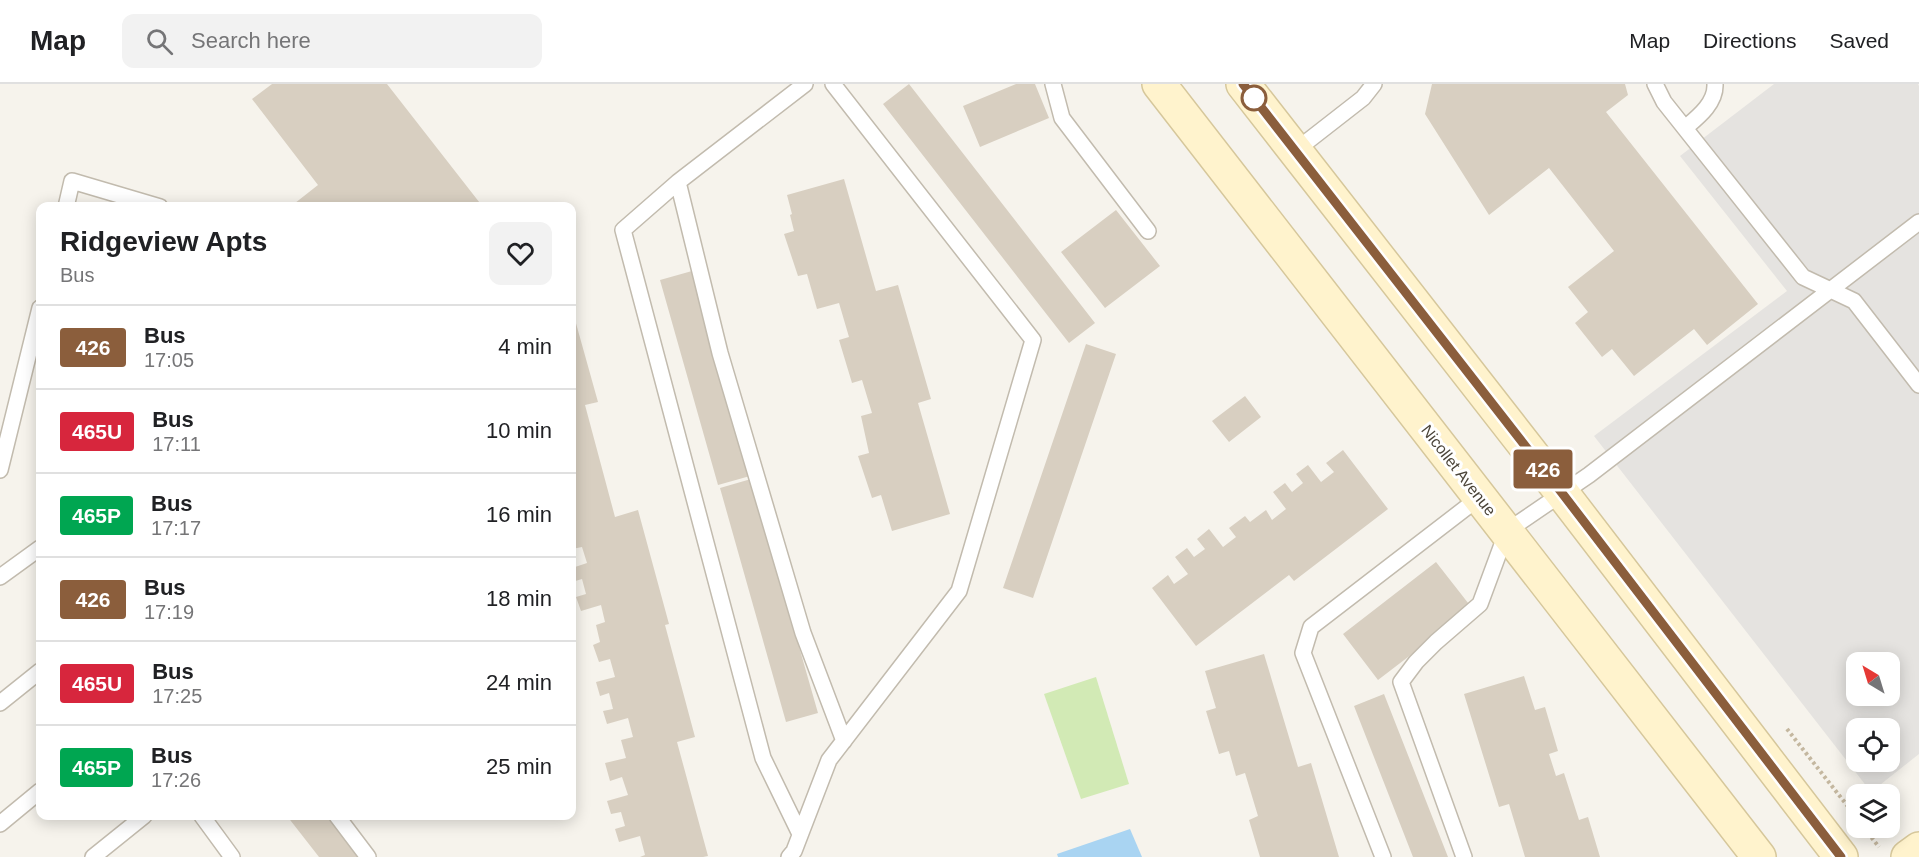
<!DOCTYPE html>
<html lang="en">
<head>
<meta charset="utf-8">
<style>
  :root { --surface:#fff; --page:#f2f2f2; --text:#202124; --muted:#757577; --line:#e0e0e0 }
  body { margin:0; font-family:Arial,sans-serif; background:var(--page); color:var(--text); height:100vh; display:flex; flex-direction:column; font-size:22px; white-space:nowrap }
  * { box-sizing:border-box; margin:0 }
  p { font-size:20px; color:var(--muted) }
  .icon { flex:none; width:33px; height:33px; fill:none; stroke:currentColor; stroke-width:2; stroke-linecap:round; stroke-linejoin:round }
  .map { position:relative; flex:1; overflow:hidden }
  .panel { position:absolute; left:36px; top:118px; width:540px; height:618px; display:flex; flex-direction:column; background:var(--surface); border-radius:12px; box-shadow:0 3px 15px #0003 }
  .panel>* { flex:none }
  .badge { padding:0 12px; border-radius:4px; font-size:21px; line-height:39px }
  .needle { width:39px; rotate:322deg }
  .tools { position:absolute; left:1846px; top:568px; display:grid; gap:12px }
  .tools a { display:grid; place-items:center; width:54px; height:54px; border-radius:12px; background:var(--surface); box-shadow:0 3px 15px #0003; font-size:30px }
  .map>.badge { position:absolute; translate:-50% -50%; box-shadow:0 0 0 3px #fff }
  .round { display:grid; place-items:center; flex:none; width:63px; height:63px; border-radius:12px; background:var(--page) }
  .overview { display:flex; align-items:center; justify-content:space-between; height:102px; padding:0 24px }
  h1 { font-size:28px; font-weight:800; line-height:45px }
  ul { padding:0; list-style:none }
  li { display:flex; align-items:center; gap:18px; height:84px; padding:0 24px; border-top:2px solid var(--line) }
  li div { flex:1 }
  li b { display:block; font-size:22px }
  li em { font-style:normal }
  li .badge { min-width:66px; font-weight:700; text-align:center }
  header { display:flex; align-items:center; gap:36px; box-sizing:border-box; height:84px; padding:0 30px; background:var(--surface); border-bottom:2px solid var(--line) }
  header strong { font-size:28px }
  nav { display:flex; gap:33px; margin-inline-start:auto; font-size:21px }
  .search { width:420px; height:54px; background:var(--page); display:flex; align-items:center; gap:15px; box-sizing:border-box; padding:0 21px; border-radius:12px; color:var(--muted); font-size:22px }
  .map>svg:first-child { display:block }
</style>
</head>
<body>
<header>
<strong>Map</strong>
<div class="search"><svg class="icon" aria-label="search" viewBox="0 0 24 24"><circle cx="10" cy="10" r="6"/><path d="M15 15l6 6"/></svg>Search here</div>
<nav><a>Map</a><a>Directions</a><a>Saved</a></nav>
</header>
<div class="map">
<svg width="1919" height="773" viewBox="0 0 1919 773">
  <rect width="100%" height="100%" fill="#f6f3ec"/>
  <path fill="#d2eab5" d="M1096,593L1129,700L1081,715L1044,610Z"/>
  <path fill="#e5e3e0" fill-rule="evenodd" d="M1774,0H1918L1919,2V670L1871,708L1594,352L1787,207L1680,72ZM1857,579H1890V612H1857ZM1857,645H1890V678H1857Z"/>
  <path fill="#a9d4f2" d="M1130,745L1142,773H1058L1057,770Z"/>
  <path fill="#d8cfc1" d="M272,0H387L483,123H290L318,101L252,15Z
    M909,0L1095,239L1069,259L883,20Z
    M1016,0H1035L1049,34L980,63L963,22Z
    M1432,0H1625L1628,11L1606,28L1758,220L1707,261L1694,245L1634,292L1612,265L1602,273L1575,239L1588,228L1568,203L1614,167L1549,84L1489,131L1425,30Z
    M844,95L876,207L898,201L931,315L918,319L950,430L892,447L881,411L872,414L858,372L869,369L861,332L872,329L862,296L852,299L839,256L849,253L839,219L817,225L807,190L798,192L784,150L794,147L790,131L792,130L787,111Z
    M1116,126L1160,182L1105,224L1061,168Z
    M692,187L750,392L718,401L660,196Z
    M572,225L598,318L585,321L615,433L638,426L669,540L665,541L695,653L677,658L708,772L703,773H640L645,771L640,752L619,758L615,745L625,742L621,728L611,730L607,717L628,711L622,693L610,697L605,679L626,674L621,656L633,653L628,634L607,640L603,627L613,625L609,609L600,612L596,598L615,593L610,575L599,578L593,561L600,558L596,541L605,538L601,521L581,527L576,513L586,510L582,495L572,498V484L587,479L582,463L572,465Z
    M1086,260L1116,270L1033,514L1003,504Z
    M1245,312L1261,333L1229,358L1212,337Z
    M1343,366L1388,425L1294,497L1289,491L1196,562L1152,504L1168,491L1174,500L1188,490L1175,473L1187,464L1194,473L1205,465L1197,455L1209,445L1223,463L1236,453L1229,444L1245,432L1250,438L1266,426L1272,436L1286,425L1273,408L1285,399L1292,408L1303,399L1296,390L1308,381L1321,398L1334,388L1326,379Z
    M751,395L818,629L786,638L720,404Z
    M1436,478L1472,524L1378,596L1343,550Z
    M1264,570L1298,683L1311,679L1339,773H1260L1249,736L1258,732L1245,689L1236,692L1229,667L1219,670L1206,627L1216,624L1205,587Z
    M1524,592L1535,626L1545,623L1558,667L1549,670L1556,692L1564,689L1579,736L1588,733L1600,773H1525L1509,720L1499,723L1464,610Z
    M1384,610L1448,773H1413L1354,622Z
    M287,732H328L360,773H319Z"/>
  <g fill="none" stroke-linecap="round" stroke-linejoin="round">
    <defs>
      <path id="lane" d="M805,0L678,98L720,269L803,549L844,657
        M1053,0L1062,34L1148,147
        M1655,0L1664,18L1803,193L1854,217L1919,301
        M1685,44C1698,33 1716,19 1715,0
        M1295,67L1363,14L1374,0
        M678,98L623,146L763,674L800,750
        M66,123L72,97L160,123
        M0,386L40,224
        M0,493L40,464
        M0,619L40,587
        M202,732L232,773
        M337,732L368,773
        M0,740L40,707
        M93,773L144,732
        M789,773L794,767L829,676L959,507L1033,256L833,0
        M1383,773L1303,569L1311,543L1480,413
        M1464,773L1401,598L1416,578L1436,558L1480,520L1507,447L1589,391L1919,138"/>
      <path id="secondary" d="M1159,0L1759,773
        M1243,0L1562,409L1841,773
        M1908,773L1919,765"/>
    </defs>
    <use href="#lane" stroke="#c2bbae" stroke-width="18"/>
    <use href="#secondary" stroke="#d6c79b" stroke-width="36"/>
    <path stroke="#c4b79f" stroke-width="4" stroke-dasharray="3 3" stroke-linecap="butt" d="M1787,645L1857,734
      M1864,744L1879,763"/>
    <use href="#lane" stroke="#fff" stroke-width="15"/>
    <use href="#secondary" stroke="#fff3cd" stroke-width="33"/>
  </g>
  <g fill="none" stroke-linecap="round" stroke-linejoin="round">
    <defs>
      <path id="line" d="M1243,0L1562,409L1841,773"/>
    </defs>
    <use href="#line" stroke="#fff" stroke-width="14"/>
    <use href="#line" stroke="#8b5e3c" stroke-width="9"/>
  </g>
  <circle fill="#fff" stroke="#8b5e3c" stroke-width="3" cx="1254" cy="14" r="12"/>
  <g text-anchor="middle" stroke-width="6" stroke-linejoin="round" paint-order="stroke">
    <g font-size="16" fill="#4b4439" stroke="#fff">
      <text transform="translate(1459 386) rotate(52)" y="6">Nicollet Avenue</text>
    </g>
  </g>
</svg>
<div class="tools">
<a><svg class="needle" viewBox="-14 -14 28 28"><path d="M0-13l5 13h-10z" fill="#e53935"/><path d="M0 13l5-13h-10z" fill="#757577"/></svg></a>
<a><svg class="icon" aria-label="locate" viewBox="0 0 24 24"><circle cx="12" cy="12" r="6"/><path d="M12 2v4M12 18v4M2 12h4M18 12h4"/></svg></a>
<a><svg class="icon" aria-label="layers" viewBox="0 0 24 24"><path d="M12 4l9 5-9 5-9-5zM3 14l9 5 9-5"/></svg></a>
</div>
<b class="badge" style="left:1543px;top:385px;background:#8b5e3c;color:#fff">426</b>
<section class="panel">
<div class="overview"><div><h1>Ridgeview Apts</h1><p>Bus</p></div><a class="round"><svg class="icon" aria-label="heart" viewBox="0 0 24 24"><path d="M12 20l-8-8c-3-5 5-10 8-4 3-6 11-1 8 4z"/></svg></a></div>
<ul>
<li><span class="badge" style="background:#8b5e3c;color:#fff">426</span><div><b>Bus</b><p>17:05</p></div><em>4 min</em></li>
<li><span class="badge" style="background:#d7263d;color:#fff">465U</span><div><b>Bus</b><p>17:11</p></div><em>10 min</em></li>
<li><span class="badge" style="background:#00a651;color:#fff">465P</span><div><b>Bus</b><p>17:17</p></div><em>16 min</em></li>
<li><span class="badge" style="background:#8b5e3c;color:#fff">426</span><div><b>Bus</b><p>17:19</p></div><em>18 min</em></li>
<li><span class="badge" style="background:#d7263d;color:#fff">465U</span><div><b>Bus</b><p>17:25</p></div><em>24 min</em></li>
<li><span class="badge" style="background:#00a651;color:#fff">465P</span><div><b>Bus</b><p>17:26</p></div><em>25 min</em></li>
</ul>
</section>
</div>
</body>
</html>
